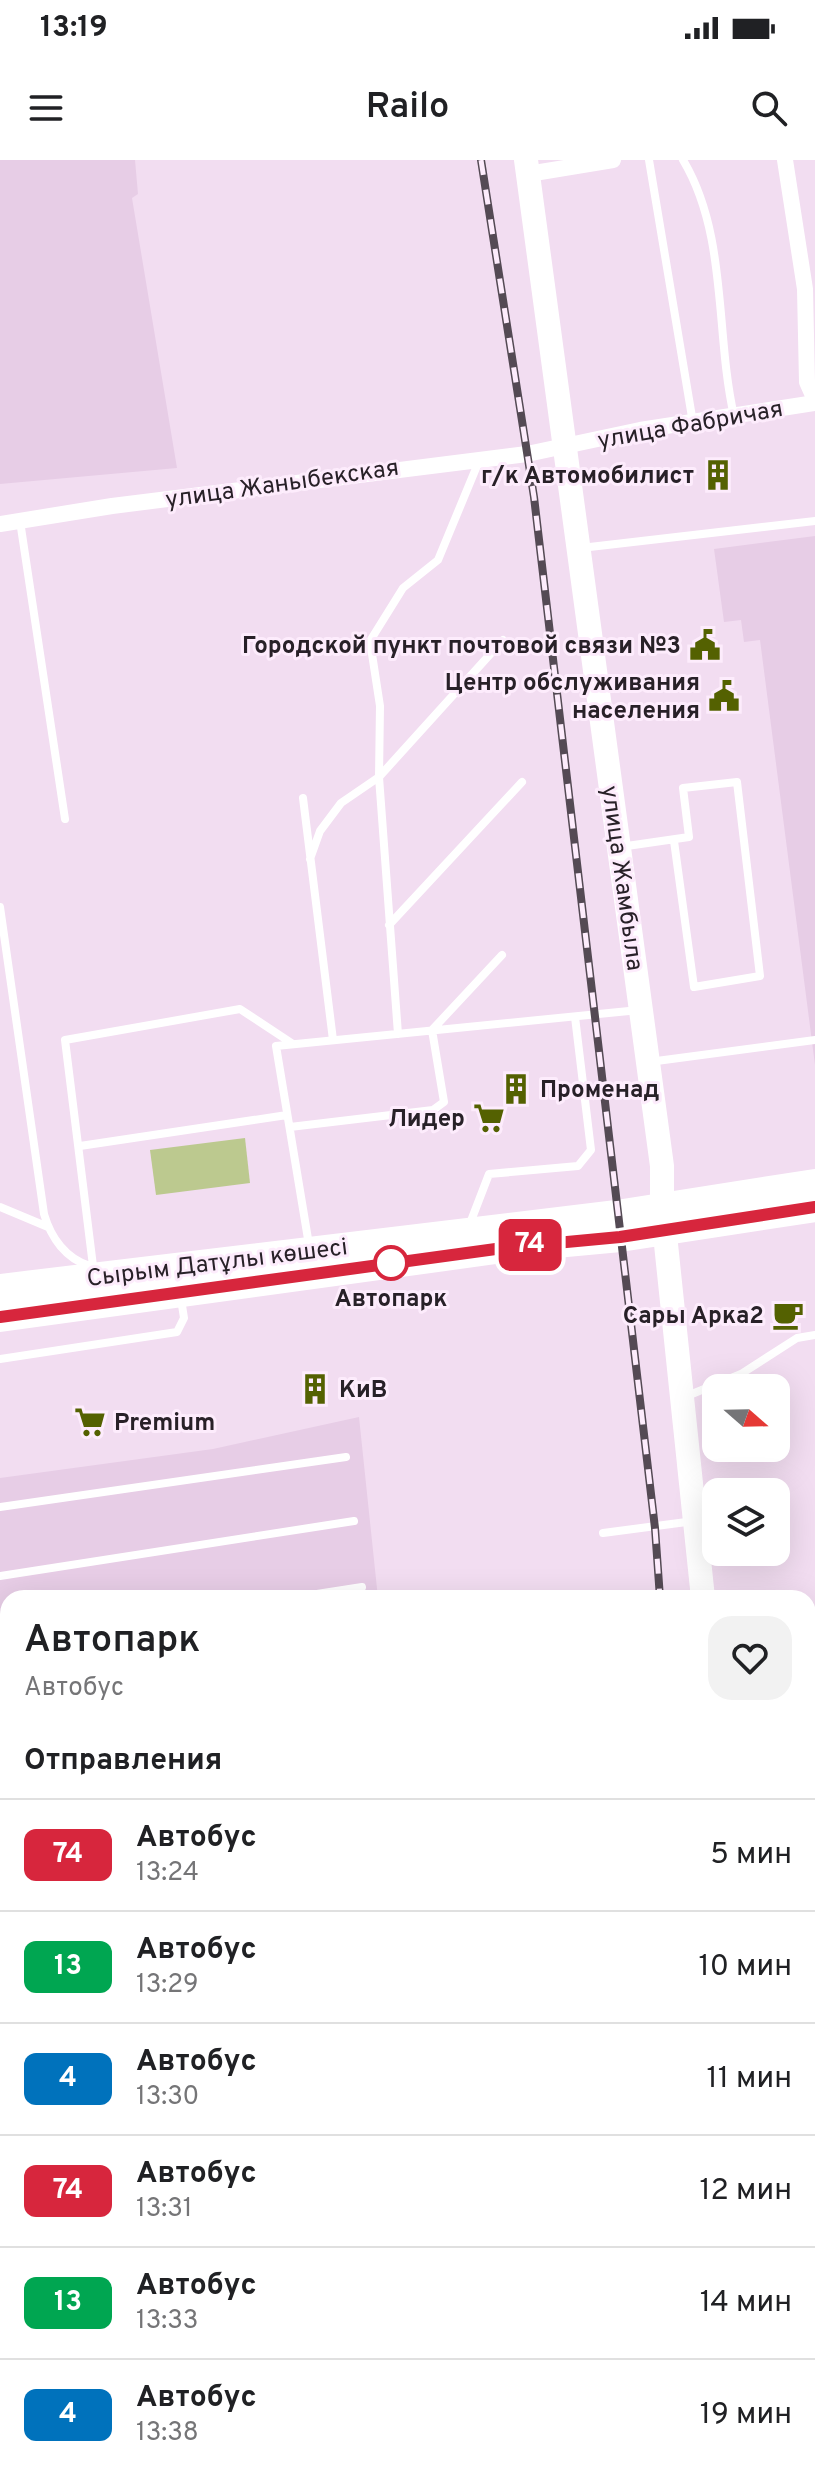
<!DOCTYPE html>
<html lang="ru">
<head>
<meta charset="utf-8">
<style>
  :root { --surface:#fff; --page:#f2f2f2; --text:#202124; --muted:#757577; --line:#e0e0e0 }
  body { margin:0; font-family:Overpass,sans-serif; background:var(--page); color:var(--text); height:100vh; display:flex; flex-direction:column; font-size:30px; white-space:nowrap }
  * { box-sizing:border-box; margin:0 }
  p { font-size:26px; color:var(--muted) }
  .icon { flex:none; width:44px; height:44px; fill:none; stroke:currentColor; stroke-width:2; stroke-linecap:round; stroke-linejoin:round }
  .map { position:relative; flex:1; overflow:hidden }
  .details { position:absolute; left:0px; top:1430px; width:816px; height:898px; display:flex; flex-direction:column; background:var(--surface); border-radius:24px 24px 0 0; box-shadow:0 8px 32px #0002 }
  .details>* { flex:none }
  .badge { padding:0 16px; border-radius:12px; font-size:28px; line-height:52px }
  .needle { width:52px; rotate:110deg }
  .buttons { position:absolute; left:702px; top:1214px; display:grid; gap:16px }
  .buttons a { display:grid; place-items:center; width:88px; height:88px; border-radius:16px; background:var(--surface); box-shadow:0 8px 32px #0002; font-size:40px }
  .map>.badge { position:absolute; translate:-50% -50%; box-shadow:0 0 0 4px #fff }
  h2 { padding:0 24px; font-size:30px; line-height:72px }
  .round { display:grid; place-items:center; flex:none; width:84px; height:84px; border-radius:24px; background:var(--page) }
  .headline { display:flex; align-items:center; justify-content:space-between; height:136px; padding:0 24px }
  h1 { font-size:38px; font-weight:600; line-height:60px }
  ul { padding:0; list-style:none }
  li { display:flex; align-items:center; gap:24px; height:112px; padding:0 24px; border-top:2px solid var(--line) }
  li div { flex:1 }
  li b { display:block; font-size:30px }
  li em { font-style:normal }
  li .badge { min-width:88px; font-weight:700; text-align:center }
  .status { display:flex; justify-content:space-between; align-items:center; height:56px; padding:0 40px; background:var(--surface); direction:ltr }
  .status svg { height:22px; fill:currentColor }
  header { display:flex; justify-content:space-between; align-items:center; height:104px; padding:0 24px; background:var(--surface); font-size:36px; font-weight:600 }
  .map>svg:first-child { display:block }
</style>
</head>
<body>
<div class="status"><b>13:19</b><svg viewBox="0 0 49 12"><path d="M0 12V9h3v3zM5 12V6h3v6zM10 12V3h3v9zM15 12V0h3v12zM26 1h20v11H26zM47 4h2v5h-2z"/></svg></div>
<header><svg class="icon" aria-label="menu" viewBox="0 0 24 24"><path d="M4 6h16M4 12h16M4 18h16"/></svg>Railo<svg class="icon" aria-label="search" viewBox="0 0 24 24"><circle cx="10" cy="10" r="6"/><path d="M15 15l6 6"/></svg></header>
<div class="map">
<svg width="815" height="2327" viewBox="0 0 815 2327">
  <rect width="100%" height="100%" fill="#f2ddf1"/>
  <path fill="#e7cde6" d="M0,0H135L138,34L132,38L177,308L0,324Z
    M815,376V905L760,480L744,482L741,460L724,462L714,389Z
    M359,1257L378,1438H8V1599L0,1600V1318L213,1289Z
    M616,2320H724L725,2327H578Z"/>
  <path fill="#bcc98f" d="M245,978L250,1023L156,1035L150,990Z"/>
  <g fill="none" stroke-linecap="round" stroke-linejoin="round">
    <path stroke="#fff" stroke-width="8" d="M649,0L693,263
      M683,0C728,75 715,173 734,256
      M20,361L65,659
      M581,388L815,361
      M303,638L333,880
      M620,687L689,677L683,628L737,622L760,816L694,827L674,681
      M310,699L320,671L341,643L379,617L503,480
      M0,747L44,1054C51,1078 66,1099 90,1106
      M389,765L522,622
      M398,874L379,617L380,546L370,481L403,428L438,400L479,301
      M649,902L815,880
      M290,967L433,950L444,942L432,870L502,795
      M80,986L287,955
      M0,1047L48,1067
      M469,1066L489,1014L578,1006L591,990L575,857
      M309,1085L276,886L639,850
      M94,1114L65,880L240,849L293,884
      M0,1199L177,1172L184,1158L181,1139
      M687,1236L741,1214L797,1178L815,1175
      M0,1347L346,1297
      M603,1373L694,1361
      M0,1416L354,1361
      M291,1438L362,1427
      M0,1481L8,1480
      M0,1536L8,1535
      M7,1689H8
      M808,2067H815
      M808,2199L815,2198"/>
    <path stroke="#fff" stroke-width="16" d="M785,0L805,129L807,222L815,240
      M528,14L613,0
      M0,364L112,346L527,294L640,270L815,243
      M808,1489L815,1488
      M808,1804L815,1803
      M0,1877L8,1925
      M76,2320L77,2327"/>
    <path stroke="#fff" stroke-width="24" d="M526,0L662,1006V1046L703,1438
      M801,2320L802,2327
      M439,2327L484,2320"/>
    <path stroke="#fff" stroke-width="30" d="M0,1129L617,1055L815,1024
      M0,1157L503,1088L620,1077L815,1047"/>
    <defs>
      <path id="rail" d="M481,0L534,337L655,1368L660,1438
        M695,2327L696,2320"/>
    </defs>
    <use href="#rail" stroke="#544a54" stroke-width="8"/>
    <use href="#rail" stroke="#fdecfc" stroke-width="5" stroke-dasharray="15" stroke-linecap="butt"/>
  </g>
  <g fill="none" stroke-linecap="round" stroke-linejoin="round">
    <defs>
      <path id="line" d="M0,1157L503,1088L620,1077L815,1047"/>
    </defs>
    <use href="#line" stroke="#fff" stroke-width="18"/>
    <use href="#line" stroke="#d7263d" stroke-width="12"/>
  </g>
  <defs>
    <symbol id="building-bare" viewBox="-9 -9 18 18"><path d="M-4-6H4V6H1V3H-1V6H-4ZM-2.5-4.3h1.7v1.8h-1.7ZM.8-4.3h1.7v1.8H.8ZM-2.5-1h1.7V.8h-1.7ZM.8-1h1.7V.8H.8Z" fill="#546101" stroke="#fdecfc" stroke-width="2.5" paint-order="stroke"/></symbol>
    <symbol id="civic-bare" viewBox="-9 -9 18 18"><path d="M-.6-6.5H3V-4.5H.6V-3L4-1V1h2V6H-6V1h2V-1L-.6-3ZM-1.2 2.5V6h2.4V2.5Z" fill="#546101" stroke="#fdecfc" stroke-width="2.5" paint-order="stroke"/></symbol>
    <symbol id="supermarket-bare" viewBox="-9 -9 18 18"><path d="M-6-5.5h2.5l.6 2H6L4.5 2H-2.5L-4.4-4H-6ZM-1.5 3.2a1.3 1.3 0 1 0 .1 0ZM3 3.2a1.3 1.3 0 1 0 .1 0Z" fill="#546101" stroke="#fdecfc" stroke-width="2.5" paint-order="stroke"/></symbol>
    <symbol id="cafe-bare" viewBox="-9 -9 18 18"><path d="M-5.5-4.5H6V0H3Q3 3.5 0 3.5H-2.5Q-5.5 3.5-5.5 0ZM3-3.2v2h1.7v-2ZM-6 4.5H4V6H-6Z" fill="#546101" stroke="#fdecfc" stroke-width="2.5" paint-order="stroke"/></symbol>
  </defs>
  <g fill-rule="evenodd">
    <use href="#building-bare" x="696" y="293" width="44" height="44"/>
    <use href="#civic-bare" x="683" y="463" width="44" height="44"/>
    <use href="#civic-bare" x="702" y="514" width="44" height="44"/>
    <use href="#building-bare" x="494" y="907" width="44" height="44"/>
    <use href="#supermarket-bare" x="467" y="936" width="44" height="44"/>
    <use href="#cafe-bare" x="766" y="1133" width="44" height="44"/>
    <use href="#building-bare" x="293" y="1207" width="44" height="44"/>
    <use href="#supermarket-bare" x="68" y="1240" width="44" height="44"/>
  </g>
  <circle fill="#fff" stroke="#d7263d" stroke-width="4" cx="391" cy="1103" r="16"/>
  <g text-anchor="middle" stroke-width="6" stroke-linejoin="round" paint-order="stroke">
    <g font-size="24" fill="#282128" stroke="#fdecfc">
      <text transform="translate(690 264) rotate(-10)" y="8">улица Фабричая</text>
      <text transform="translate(282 323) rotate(-8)" y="8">улица Жаныбекская</text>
      <text transform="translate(623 718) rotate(82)" y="8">улица Жамбыла</text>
      <text transform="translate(217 1102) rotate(-7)" y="8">Сырым Датұлы көшесі</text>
    </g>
    <g font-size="24" font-weight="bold" fill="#282128" stroke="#fdecfc" text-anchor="end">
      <text x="694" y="323">г/к Автомобилист</text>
      <text x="681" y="493">Городской пункт почтовой связи №3</text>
      <text x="700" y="530">Центр обслуживания<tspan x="700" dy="28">наcеления</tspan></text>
      <text x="540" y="937" text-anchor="start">Променад</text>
      <text x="465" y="966">Лидер</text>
      <text x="764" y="1163">Сары Арка2</text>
      <text x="339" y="1237" text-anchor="start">КиВ</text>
      <text x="114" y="1270" text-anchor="start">Premium</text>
    </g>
    <g font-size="24" font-weight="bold" fill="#282128" stroke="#fdecfc">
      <text x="391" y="1146">Автопарк</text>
    </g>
  </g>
</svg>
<div class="buttons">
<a><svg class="needle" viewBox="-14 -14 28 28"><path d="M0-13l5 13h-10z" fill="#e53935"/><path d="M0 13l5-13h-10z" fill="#757577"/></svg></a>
<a><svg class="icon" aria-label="layers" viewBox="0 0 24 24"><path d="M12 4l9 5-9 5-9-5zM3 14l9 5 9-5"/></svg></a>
</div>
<b class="badge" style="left:530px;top:1085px;background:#d7263d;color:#fff">74</b>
<section class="details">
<div class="headline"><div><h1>Автопарк</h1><p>Автобус</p></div><a class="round"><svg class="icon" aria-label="heart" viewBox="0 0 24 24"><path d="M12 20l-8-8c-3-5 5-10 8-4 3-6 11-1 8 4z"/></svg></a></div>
<h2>Отправления</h2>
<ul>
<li><span class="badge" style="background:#d7263d;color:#fff">74</span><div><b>Автобус</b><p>13:24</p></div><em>5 мин</em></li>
<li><span class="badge" style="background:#00a651;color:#fff">13</span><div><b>Автобус</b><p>13:29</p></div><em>10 мин</em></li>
<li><span class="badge" style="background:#0072bc;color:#fff">4</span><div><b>Автобус</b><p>13:30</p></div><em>11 мин</em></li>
<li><span class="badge" style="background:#d7263d;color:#fff">74</span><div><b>Автобус</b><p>13:31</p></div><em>12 мин</em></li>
<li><span class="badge" style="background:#00a651;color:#fff">13</span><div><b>Автобус</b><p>13:33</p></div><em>14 мин</em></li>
<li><span class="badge" style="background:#0072bc;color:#fff">4</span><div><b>Автобус</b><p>13:38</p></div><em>19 мин</em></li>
</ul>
</section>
</div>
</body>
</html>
